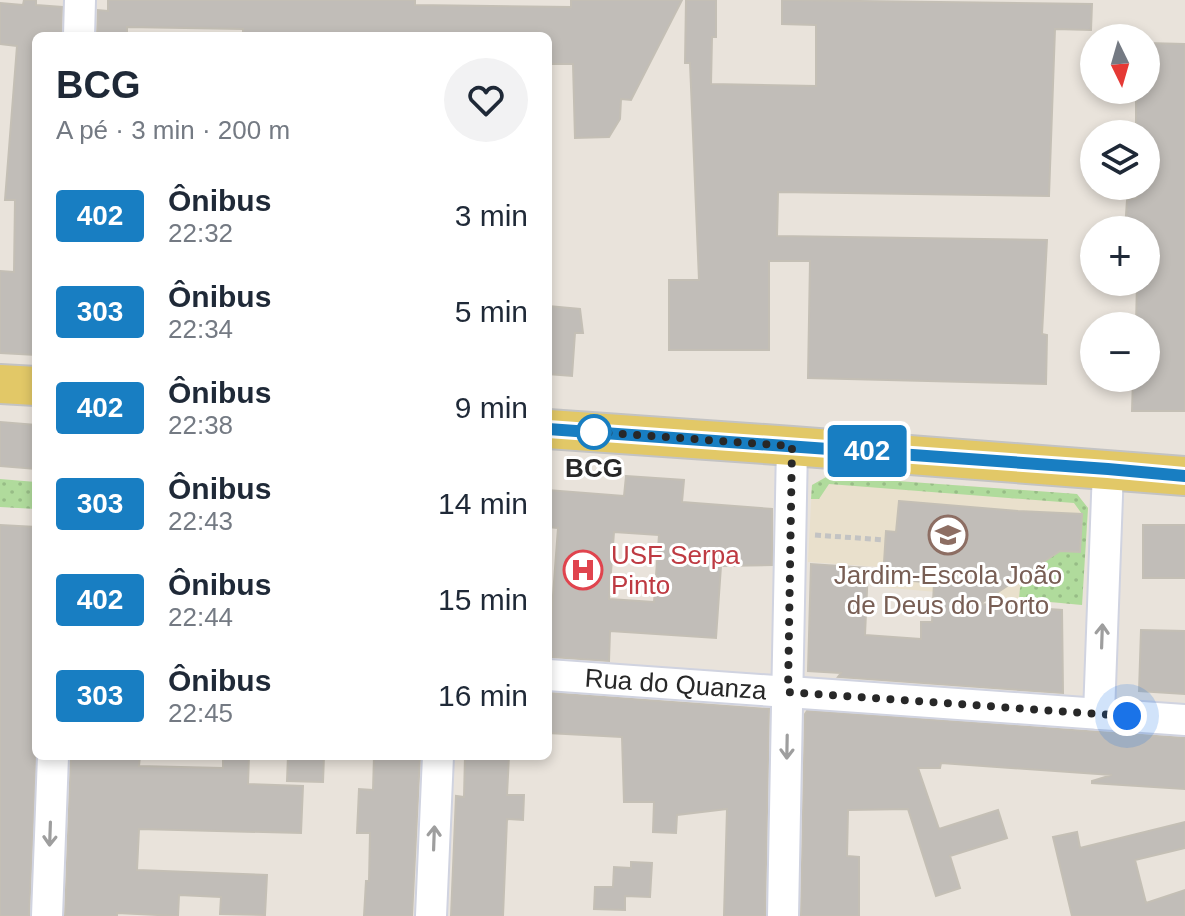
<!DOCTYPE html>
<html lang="pt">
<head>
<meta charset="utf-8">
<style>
  :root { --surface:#fff; --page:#f2f2f3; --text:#1f2937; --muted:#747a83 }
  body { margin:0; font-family:Arial,sans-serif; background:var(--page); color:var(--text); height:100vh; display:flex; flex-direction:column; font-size:30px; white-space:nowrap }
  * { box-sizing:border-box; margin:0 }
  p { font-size:26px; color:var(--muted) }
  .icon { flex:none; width:44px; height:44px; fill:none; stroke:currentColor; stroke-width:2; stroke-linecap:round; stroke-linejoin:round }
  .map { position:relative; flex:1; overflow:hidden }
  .side { position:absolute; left:32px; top:32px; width:520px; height:728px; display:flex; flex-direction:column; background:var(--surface); border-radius:12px; box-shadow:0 4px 12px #0003 }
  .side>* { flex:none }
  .badge { padding:0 16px; border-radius:6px; font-size:28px; line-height:52px }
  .needle { width:52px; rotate:175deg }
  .buttons { position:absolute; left:1080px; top:24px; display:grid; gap:16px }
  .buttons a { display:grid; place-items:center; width:80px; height:80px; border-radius:50%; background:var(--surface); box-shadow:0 4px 12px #0003; font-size:40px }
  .you { position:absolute; width:40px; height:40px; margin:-20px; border:6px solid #fff; border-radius:50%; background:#1a73e8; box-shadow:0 0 0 12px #1a73e833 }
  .map>.badge { position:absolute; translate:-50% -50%; box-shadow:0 0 0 4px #fff }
  .round { display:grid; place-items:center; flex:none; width:84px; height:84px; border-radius:42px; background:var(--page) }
  .overview { display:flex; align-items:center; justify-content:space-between; height:136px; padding:0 24px }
  h1 { font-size:38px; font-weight:800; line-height:60px }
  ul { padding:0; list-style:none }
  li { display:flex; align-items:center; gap:24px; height:96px; padding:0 24px }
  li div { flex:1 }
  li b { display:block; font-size:30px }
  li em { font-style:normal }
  li .badge { min-width:88px; font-weight:700; text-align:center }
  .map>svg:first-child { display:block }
</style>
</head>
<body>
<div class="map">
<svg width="1185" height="916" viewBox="0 0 1185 916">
  <defs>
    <pattern id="garden-dots" width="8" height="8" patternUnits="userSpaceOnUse" patternTransform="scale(2)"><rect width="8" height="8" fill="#b0db9c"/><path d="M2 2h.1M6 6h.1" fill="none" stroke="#97bc86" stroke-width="1.8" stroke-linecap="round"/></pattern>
  </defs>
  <rect width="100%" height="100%" fill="#e9e3db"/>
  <path fill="#e9e0cc" d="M828,476L1077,494L1088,508L1082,605L880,587V567L808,562L812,485Z"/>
  <path fill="url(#garden-dots)" d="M828,476L1077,494L1088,508L1082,605L1019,599L1020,588L1032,570L1060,551L1080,552L1082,514L1074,503L829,484L819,499H811L812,485Z
    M0,479L36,482V509L0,507Z"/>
  <path fill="#c1bdb8" stroke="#c4bfb5" stroke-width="2" fill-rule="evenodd" d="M24,0H36V5L62,7L61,36H36V355L0,353V271L14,272L15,200H5L17,46L0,44V3L23,5Z
    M108,0H415V5L571,7V0H682L631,100L621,99L620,119L609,137L575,138L573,64H548V36H243V29L127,27V36H97L98,10L108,11Z
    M686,0H716V37H712L711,84L816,86V25L782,24V0L1092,4L1091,30L1055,29L1049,196L778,192L777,236L1047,240L1042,334L1047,335L1046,384L808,378L810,261H769V350H669V280H699L690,63H685Z
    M1146,43L1185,44V411H1132L1133,378H1146V326H1136L1137,282H1146V230H1125L1127,200L1137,198L1136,186H1146V134H1136V90H1146Z
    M548,306L580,309L583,333H575L572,376L548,374Z
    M0,422L36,425V469L0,466Z
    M626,476L684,480L682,502L772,509V565L721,566L716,638L610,631L609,661L552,657V652H548V622H551L558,528L548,527V490L624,496ZM614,532L659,535L654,602L609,599Z
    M899,501L1018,511L1082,514L1080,552L1060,551L980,604L1062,610L1063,693L838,677L841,673L808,671L811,564L868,568L865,635L921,639V622H932L934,583L883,578L886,531L896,532Z
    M0,525L36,527V752L29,916H0Z
    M1143,525H1185V578H1143Z
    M1141,630L1185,631V694L1139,691Z
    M550,693L769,709L765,916H724L727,809L677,815L676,833L653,832L654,802H624L622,737L548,733Z
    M807,711L1185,738V789L1092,783V781L1112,775L941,763L940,768H918L939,829L998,810L1007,838L950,856L960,888L936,896L908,809L848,810L847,856L859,857V916H801L805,714Z
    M71,756H140L139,766L223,768V756H249L248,784L303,786L301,833L139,829L137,870L267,875L265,915L220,914L221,897L179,895L178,916L117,913V916H65Z
    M288,756H324L323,782L287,781Z
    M374,756H420L412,916H364L366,881H369L370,833H357L359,789L373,790Z
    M465,756H509L507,795H524L523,820L507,819L503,916H451L456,796L464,797Z
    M1185,822V848L1135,860L1146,903L1185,890V916H1072L1053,837L1077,832L1080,848Z
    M631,862L652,863L650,897L625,896V910L594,909L595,887H613L614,867L631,868Z"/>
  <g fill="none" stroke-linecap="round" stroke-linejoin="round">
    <defs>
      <g id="minor">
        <path d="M79,36L80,0"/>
        <path id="s1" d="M548,675L1185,720"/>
        <path d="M1099,714L1108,469"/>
        <path d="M47,916L53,756"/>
        <path d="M431,916L438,756"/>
        <path d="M783,916L792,446"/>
      </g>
      <path id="major" d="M0,384L36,386
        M548,429L792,446L1185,476"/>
    </defs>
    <use href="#minor" stroke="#d0d3e0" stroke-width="34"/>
    <use href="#major" stroke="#c3c3c3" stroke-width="42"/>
    <path stroke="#c3c3c3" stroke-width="5" stroke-dasharray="6 4" stroke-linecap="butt" d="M815,535L885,540"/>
    <use href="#minor" stroke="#fff" stroke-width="30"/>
    <use href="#major" stroke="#e2c867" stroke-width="38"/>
  </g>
  <defs><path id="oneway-shaft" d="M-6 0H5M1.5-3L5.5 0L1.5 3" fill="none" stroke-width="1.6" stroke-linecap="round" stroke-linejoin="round" transform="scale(2)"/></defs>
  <g stroke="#9e9e9e">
    <use href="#oneway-shaft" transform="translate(1102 636) rotate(-88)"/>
    <use href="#oneway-shaft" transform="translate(787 747) rotate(91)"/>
    <use href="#oneway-shaft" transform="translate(50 834) rotate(92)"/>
    <use href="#oneway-shaft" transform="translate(434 838) rotate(-88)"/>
  </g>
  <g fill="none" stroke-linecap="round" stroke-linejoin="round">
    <defs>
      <path id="line" d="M548,429L1108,469L1185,476"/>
    </defs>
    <use href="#line" stroke="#fff" stroke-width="18"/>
    <use href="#line" stroke="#187ec2" stroke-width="12"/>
    <path stroke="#282828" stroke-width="8" stroke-dasharray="0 14.4" d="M594,432L792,446L788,692L1127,716"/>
  </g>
  <defs>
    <symbol id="school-ring" viewBox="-11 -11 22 22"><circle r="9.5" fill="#fff" stroke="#8d6e63" stroke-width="1.5"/><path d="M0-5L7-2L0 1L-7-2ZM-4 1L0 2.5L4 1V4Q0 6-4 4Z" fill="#8d6e63"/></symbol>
    <symbol id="hospital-ring" viewBox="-11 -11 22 22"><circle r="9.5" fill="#fff" stroke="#e0444e" stroke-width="1.5"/><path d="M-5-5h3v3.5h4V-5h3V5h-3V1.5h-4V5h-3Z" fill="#e0444e"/></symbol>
  </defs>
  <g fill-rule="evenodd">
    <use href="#school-ring" x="926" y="513" width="44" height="44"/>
    <use href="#hospital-ring" x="561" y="548" width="44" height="44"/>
  </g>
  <circle fill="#fff" stroke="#187ec2" stroke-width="4" cx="594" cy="432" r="16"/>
  <g text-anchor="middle" stroke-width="6" stroke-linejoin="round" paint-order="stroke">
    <g font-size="26" font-weight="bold" fill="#282828" stroke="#fff">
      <text x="594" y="477">BCG</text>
    </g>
    <g font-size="26" fill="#be3a42" stroke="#fff" text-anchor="start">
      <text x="611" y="564">USF Serpa<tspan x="611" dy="30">Pinto</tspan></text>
    </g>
    <g font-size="26" fill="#785e54" stroke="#fff">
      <text x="948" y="584">Jardim-Escola João<tspan x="948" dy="30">de Deus do Porto</tspan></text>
    </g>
    <g font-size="26" fill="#282828" stroke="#fff">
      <text dy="9" stroke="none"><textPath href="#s1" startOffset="128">Rua do Quanza</textPath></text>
    </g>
  </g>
</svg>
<div class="buttons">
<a><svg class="needle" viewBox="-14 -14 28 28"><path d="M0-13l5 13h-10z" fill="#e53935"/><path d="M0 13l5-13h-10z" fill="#747a83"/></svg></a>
<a><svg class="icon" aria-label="layers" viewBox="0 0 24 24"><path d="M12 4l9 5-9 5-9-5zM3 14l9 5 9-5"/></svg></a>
<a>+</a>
<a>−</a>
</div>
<div class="you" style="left:1127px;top:716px"></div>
<b class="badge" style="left:867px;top:451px;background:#187ec2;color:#fff">402</b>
<section class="side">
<div class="overview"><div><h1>BCG</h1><p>A pé · 3 min · 200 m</p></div><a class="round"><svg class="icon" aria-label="heart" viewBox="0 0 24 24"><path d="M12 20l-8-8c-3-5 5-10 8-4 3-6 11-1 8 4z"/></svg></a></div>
<ul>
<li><span class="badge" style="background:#187ec2;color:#fff">402</span><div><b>Ônibus</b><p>22:32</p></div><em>3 min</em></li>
<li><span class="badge" style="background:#187ec2;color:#fff">303</span><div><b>Ônibus</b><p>22:34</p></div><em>5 min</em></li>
<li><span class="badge" style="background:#187ec2;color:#fff">402</span><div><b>Ônibus</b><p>22:38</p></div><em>9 min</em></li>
<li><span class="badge" style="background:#187ec2;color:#fff">303</span><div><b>Ônibus</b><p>22:43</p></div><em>14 min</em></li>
<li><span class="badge" style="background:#187ec2;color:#fff">402</span><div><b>Ônibus</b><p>22:44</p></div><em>15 min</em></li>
<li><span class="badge" style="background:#187ec2;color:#fff">303</span><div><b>Ônibus</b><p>22:45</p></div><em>16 min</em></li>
</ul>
</section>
</div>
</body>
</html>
